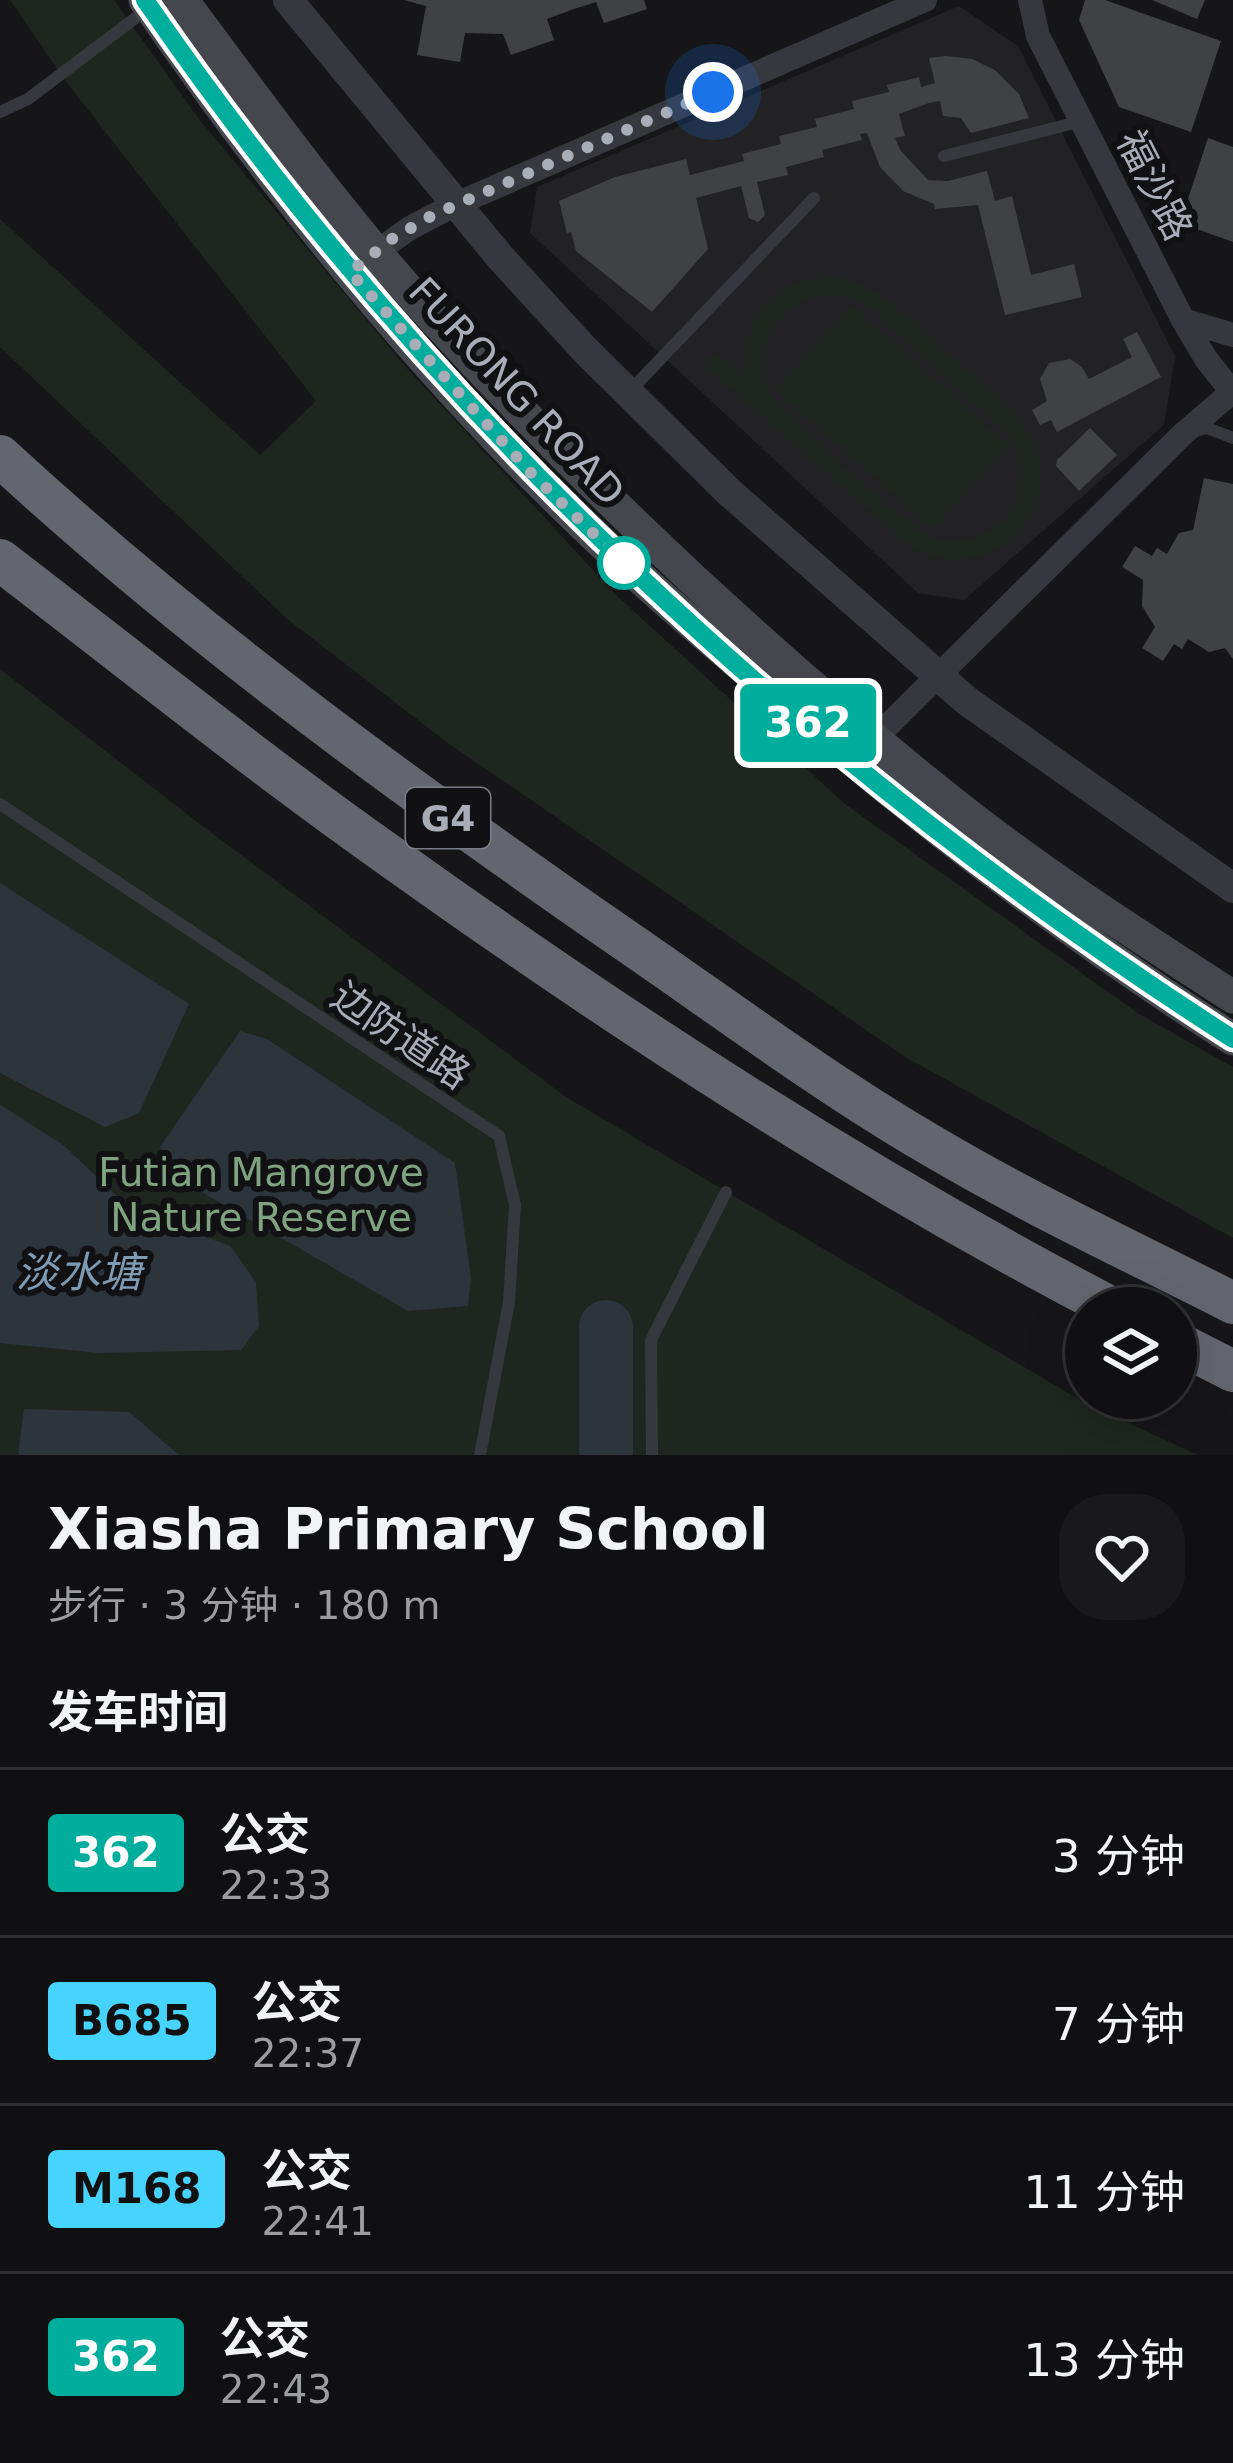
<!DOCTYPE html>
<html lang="zh">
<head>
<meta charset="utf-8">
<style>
  :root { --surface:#101012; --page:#19191b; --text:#f1f3f6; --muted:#9c9d9f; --line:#303032 }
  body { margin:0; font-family:"DejaVu Sans","Noto Sans SC",sans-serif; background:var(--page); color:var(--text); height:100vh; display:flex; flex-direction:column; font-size:45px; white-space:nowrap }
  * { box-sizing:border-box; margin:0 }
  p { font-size:39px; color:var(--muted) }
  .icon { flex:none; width:66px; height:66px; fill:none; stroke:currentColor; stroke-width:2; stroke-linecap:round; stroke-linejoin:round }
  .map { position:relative; height:1455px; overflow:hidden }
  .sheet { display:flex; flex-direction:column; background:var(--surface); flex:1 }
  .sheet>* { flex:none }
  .badge { padding:0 24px; border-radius:9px; font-size:42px; line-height:78px }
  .controls { position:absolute; left:1065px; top:1287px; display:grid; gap:24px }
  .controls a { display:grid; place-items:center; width:132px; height:132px; border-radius:50%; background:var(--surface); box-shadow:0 12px 48px #0002,0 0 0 3px var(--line); font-size:60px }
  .you { position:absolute; width:60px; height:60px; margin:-30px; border:9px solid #fff; border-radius:50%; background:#1a73e8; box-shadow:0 0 0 18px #1a73e833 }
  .map>.badge { position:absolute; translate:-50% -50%; box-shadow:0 0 0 6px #fff }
  h2 { padding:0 48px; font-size:45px; line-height:108px }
  .round { display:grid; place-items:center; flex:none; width:126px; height:126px; border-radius:48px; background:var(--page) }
  .head { display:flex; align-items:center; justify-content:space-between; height:204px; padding:0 48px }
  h1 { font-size:57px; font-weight:700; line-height:90px }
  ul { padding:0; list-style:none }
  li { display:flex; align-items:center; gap:36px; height:168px; padding:0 48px; border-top:3px solid var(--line) }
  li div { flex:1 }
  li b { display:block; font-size:45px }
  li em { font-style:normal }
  li .badge { min-width:132px; font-weight:700; text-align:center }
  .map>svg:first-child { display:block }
</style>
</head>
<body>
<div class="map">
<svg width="1233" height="1455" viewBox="0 0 1233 1455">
  <rect width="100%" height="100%" fill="#161618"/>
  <path fill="#222225" d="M959,6L1018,46L1175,356L1164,425L964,600L918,593L530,233L537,187Z"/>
  <path fill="#1e261f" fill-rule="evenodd" d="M10,0H114L199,119L404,365L616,595L845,804L1139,1014L1233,1067V1238L907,1058L445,741L286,618L0,347V219L260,455L316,401L67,83Z
    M820,277L855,280L878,293C905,313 930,338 955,360C997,398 1059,438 1036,503C1030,521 1018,536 1002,546C975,564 943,563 914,549L705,366L717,353L745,377C740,326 769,287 820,277ZM832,294L854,298L872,310L1012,437C1026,463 1026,491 1008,515C992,537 960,546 934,538C912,530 779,412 769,391C747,343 784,297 832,294Z
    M851,306L1008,445L933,529L776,390Z
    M0,669L205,828L566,1097L1085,1403L1198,1455H0Z"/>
  <path fill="#2c353c" d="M0,883L189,1004L139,1113L105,1127L0,1073Z
    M240,1031L267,1039L455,1163L471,1278L468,1306L408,1311L174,1176L160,1147Z
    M0,1105L62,1144L131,1209L230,1246L256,1282L259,1326L241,1350L99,1353L0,1343Z
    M24,1409L129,1412L179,1455H18Z"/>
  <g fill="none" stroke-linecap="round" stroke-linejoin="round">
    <path stroke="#2c353c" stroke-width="54" d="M606,1455V1327"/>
  </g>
  <path fill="#404145" d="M404,0H644L647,9L604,23L596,2L571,10L547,19L554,40L511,55L503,34L465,33L460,62L417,55L426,6Z
    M1085,0H1105L1221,41L1191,132L1119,107L1079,20Z
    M1152,0H1205L1197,19Z
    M946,56L972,59L995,70L1019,94L1029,118L971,133L961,118L943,116L940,101L929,103L899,114L905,136L895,138L901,151L928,180L948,181L987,171L995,201L1012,196L1031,275L1074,264L1082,297L1005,315L978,205L935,209L934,204L903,191L880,167L867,133L860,134L862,140L822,150L824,157L786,167L788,175L757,182L765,215L758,222L749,218L741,186L696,198L708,249L652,312L576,251L571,232L567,233L559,201L615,177L686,159L690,175L744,161L742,154L781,144L779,136L817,127L815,119L854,109L852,101L889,92L887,85L919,77L921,87L935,83L929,58Z
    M1208,138L1233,147V242L1180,223Z
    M1137,332L1161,377L1057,432L1051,420L1040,425L1032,410L1047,401L1040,379L1049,363L1070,359L1082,367L1089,379L1132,357L1123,339Z
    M1090,428L1117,455L1079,491L1056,466L1057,460Z
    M1204,478L1233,484V659L1225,648L1209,652L1188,639L1182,649L1174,644L1163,661L1142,648L1155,627L1142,606L1143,580L1122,567L1135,546L1152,556L1157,548L1167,554L1179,533L1193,530Z"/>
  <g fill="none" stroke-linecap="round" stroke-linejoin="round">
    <path stroke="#37383d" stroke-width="12" d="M0,112L28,99L146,10
      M944,156L1082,121
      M629,392L814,198
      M1195,431L1207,428L1233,438
      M0,804L499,1136L515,1205L509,1302L480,1455
      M652,1455L651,1340L726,1192"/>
    <path stroke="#37383d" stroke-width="24" d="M1030,0L1038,36L1183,320L1206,359L1233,393
      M366,259L410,228L454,205L925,0
      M1183,320L1233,335
      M864,749L1184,433L1232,392"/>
    <path stroke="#37383d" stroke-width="30" d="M288,0L500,257L585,350L729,492L967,701L1233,888"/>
    <path stroke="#45474d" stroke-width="33" d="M145,0C270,181 409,356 567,509C636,577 710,639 784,702C926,824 1074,939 1233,1039
      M182,0C263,109 344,221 436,321C596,495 770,658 955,805C1043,875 1139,936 1233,997"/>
    <path stroke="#63666e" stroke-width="42" d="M0,456C194,635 408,790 625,940C724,1008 823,1082 927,1143C1026,1202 1131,1251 1233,1303
      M0,560C129,659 257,762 390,856C622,1022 859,1176 1112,1308
      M1176,1342L1233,1371"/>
  </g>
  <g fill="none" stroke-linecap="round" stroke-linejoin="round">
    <defs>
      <path id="line" d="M145,0C433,418 806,765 1233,1039"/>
    </defs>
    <use href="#line" stroke="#fff" stroke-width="27"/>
    <use href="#line" stroke="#01ad9c" stroke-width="18"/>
    <path stroke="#a8adb8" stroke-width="12" stroke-dasharray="0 21.6" d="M624,563L531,473L350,272L392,239L431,216L713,92"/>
  </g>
  <circle fill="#fff" stroke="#01ad9c" stroke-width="6" cx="624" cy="563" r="24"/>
  <g text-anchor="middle" stroke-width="12" stroke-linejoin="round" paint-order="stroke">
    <rect fill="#111113" stroke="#7b7e86" stroke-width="3" x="406" y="788" width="84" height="60" rx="9"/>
    <g font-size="36" font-weight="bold" fill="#a8adb8">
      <text x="448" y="831">G4</text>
    </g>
    <g font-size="39" fill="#a8adb8" stroke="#111113">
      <text transform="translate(1155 185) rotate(63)" y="14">福沙路</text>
      <text transform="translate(517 391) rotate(47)" y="14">FURONG ROAD</text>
      <text transform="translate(401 1035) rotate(34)" y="14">边防道路</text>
    </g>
    <g font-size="39" fill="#7fa381" stroke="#111113">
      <text x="261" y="1186">Futian Mangrove<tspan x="261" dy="45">Nature Reserve</tspan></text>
    </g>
    <g font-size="42" font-style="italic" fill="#7f9bb3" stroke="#111113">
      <text x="79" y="1287">淡水塘</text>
    </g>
  </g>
</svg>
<div class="controls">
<a><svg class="icon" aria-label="layers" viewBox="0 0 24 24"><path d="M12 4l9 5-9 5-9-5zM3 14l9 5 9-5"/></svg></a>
</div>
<div class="you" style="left:713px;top:92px"></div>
<b class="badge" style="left:808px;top:723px;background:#01ad9c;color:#fff">362</b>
</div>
<section class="sheet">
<div class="head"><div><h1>Xiasha Primary School</h1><p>步行 · 3 分钟 · 180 m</p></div><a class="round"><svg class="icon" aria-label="heart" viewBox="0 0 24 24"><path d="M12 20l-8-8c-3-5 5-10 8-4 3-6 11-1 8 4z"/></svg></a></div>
<h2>发车时间</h2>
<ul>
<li><span class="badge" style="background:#01ad9c;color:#fff">362</span><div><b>公交</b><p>22:33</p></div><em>3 分钟</em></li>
<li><span class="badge" style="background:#46d4ff;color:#111">B685</span><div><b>公交</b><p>22:37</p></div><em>7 分钟</em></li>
<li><span class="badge" style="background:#46d4ff;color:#111">M168</span><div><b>公交</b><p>22:41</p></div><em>11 分钟</em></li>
<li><span class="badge" style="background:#01ad9c;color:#fff">362</span><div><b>公交</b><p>22:43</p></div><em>13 分钟</em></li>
</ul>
</section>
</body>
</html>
